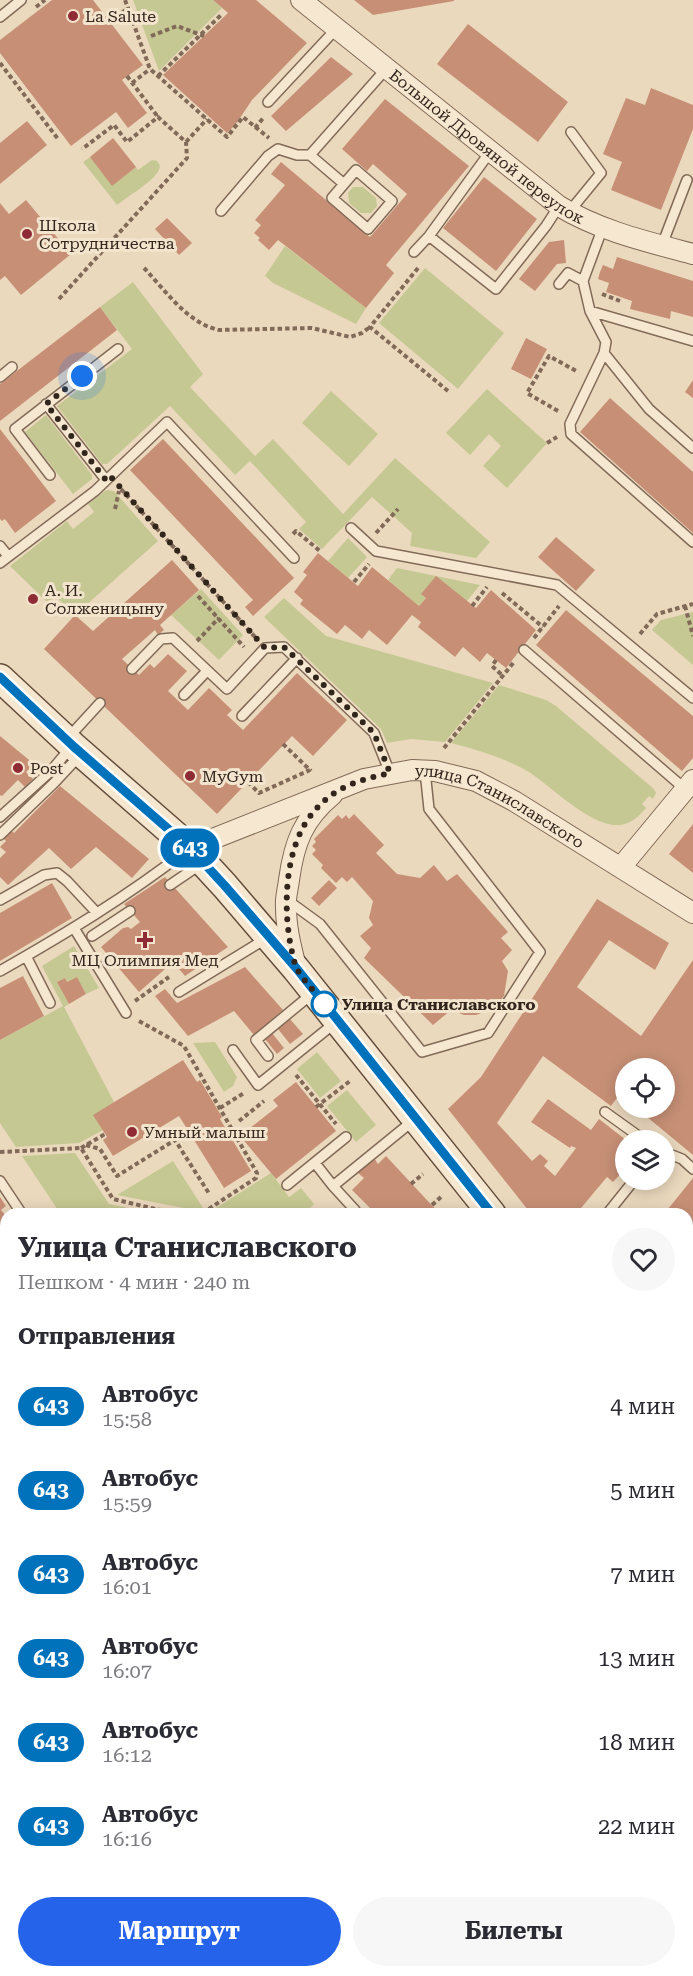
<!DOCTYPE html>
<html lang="ru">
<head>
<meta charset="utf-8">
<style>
  :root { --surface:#fff; --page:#f7f7f7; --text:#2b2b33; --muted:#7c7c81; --accent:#2563eb }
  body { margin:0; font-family:"Roboto Serif",serif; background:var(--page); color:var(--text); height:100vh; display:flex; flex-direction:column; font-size:22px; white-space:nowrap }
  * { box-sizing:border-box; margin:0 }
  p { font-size:20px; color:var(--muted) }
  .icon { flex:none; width:33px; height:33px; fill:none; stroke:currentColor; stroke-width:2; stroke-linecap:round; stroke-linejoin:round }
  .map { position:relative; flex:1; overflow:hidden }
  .drawer { position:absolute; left:0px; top:1208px; width:693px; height:770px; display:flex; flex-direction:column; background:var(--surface); border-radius:18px 18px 0 0; box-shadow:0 3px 15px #0003 }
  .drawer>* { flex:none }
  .badge { padding:0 12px; border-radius:20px; font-size:21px; line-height:39px }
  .buttons { position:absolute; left:615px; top:1058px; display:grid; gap:12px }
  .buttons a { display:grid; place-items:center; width:60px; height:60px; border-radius:50%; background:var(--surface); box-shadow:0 3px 15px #0003; font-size:30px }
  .you { position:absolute; width:30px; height:30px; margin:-15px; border:4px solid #fff; border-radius:50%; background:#1a73e8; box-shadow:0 0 0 9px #1a73e833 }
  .map>.badge { position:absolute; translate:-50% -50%; box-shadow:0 0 0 3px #fff }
  h2 { padding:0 18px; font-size:22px; line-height:54px }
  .round { display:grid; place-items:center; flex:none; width:63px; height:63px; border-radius:32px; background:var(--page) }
  .head { display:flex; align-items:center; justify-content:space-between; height:102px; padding:0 18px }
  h1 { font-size:28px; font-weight:700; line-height:45px }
  .primary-button { display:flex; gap:12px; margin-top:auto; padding:12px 18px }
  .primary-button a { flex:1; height:69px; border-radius:36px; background:var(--accent); color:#fff; font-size:24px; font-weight:700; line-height:69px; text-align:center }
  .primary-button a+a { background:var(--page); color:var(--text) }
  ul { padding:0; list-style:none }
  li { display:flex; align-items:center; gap:18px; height:84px; padding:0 18px }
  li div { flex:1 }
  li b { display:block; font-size:22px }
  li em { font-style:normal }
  li .badge { min-width:66px; font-weight:700; text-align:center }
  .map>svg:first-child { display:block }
</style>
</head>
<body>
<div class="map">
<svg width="693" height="1976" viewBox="0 0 693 1976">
  <rect width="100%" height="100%" fill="#ebd9be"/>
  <path fill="#c6c893" d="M133,0H213L222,8L159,71Z
    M90,157L112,185L136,167L138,170L152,160L157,161C159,164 161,165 159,170C154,181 127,197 117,205L83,162Z
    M353,187H363L376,198L377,206L371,213H361L349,203L348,193Z
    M285,246L366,308L356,324L273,283L265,276Z
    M425,268L504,333L458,389L379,323Z
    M133,282L203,374L190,387L255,456L273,439L343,514L395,458L490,542L476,558L410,546L412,533L372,497L322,549L299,529L306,522L250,461L235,475L170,406L107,464H102L57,406L132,349L100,307Z
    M487,389L547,443L507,488L483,466L501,446L489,434L470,455L446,433Z
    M331,391L378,434L349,466L302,423Z
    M46,415L92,475V479L73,494L25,432Z
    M106,490L114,491L158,541L75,615L55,596L48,603L10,566L67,521L73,529L94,512L88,504Z
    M348,538L367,557L348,578L328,561Z
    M397,568L480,585L467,601L422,594L426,598L419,606L388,580Z
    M201,589L243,635L219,660L171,615Z
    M284,598L326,636L493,683L445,742L411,739L387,743L381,729L264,617Z
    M693,612V665L652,630L661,620Z
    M499,685L546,700L556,706L654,789L656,793L653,799L649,796L642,804L646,808C639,816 631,824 620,825C592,828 552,787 529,772C505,758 478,750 451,743Z
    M74,946L99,988L86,994L77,978L67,982L65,978L58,982L69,1004L64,1007L114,1102L103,1130L79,1143L16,1147L0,1123V1040L63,1006L42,966Z
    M215,1042L237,1077L233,1086L224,1092L193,1043Z
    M317,1052L341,1081L320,1098L297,1069Z
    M347,1090L376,1125L356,1142L327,1106Z
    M75,1153L109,1204L152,1213H60L22,1156Z
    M173,1161L203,1208L199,1211L117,1195Z
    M271,1173L289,1197L301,1188L314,1204L305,1213H208Z
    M693,1804V1872L687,1878V1810Z"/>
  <path fill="#c79076" d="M52,0H93L143,65L122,80L147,113L128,128L116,112L71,146L0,53V40Z
    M213,0H256L307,43L252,100L236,124L227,133L163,75L228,13Z
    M354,0H454V1L373,15Z
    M468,24L568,102L538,142L437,64Z
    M331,57L353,74L286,131L271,116Z
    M651,88L693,105V129L661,210L611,190L622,162L603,154L626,98L645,105Z
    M385,99L469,166L386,265L394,273L366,308L278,240L269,250L258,240L260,238L254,233L261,225L255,220L285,185L271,174L281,162L370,237L407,194L373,164L367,171L342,149Z
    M27,121L47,145L0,184V143Z
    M113,138L136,167L112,186L90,157Z
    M484,177L537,219L496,271L443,228Z
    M26,200L71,254L21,295L5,276L0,280V203L9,214Z
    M167,218L192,243L179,255L155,229Z
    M564,240L566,263L557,264L535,291L519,279L549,242Z
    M617,257L693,281V317L671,311L670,319L630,309L632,301L606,292L609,283L598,279L600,272L603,265L613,269Z
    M100,307L117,330L0,421V384Z
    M526,338L547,349L531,379L511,369Z
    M693,380V398L685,392Z
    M610,398L693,472V533L580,432Z
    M0,429L56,501L15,533L5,519L2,521L0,519Z
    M163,439L294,578L253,616L245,607L253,600L130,470Z
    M556,537L595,570L576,591L538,557Z
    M318,553L358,586L372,567L419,606L426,598L421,594L436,576L476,608L491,590L536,630L506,668L487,653L480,662L463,647L455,657L418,627L421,622L412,615L387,645L369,630L362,639L345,625L337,634L300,604L303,600L294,592L307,575L303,572Z
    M172,560L199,590L160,625L164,630L158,635L155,630L122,659L139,675L150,664L154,668L168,654L187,671L168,691L188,710L209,688L232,710L227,715L243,730L297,673L347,720L313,756L292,736L217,814L44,649L75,615L93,631Z
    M566,610L693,716V758L682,771L536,645Z
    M0,736L34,764L26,772L33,779L25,787L18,780L2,796L0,795Z
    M60,786L149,859L132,878L96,847L71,869L49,848L8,885L0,877V858L6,852L0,847L6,841L2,837L9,829L14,833Z
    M354,814L384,845L376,853L397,874L420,878L434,865L447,881L457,874L508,932L501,938L512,950L502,961L508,971L504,996L495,1008L476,1015H464L451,1010L433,1025L364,958L371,948L360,936L373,925L369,918L373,901L352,877L347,882L342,877L336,883L321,868L323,865L312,854L316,850L312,846L316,842L314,839L338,815L342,819L346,815L349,819Z
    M693,824V873L669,854Z
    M165,877L228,947L185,976L173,962L139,992L101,947L123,928L128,927L131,929L140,922L124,904Z
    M329,880L337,888L319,906L311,898Z
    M52,883L72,918L0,961V913Z
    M597,899L669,943L655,970L609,940L577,987L641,1036L693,960V1155L635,1107H664V1068H626V1100L619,1095L611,1106L543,1056L497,1123L532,1161L540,1154L548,1161L544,1166L555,1176L576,1148L571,1146L570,1148L531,1122L548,1099L591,1130L599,1119L626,1140V1156L622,1160L626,1162V1168L613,1182L607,1177L576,1214H528L526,1212L528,1210L448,1109L481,1077Z
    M245,967L283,1010L254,1035L234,1011L188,1036L155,996L165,989L177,1003Z
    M23,976L44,1016L0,1040V988Z
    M77,977L86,994L69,1004L57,982L65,978L67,982Z
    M290,1019L303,1034L290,1044L278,1029Z
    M272,1033L284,1048L277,1054L265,1039Z
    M183,1060L197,1082L200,1080L222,1117L220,1119L251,1171L224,1188L179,1116L113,1156L103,1140L107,1137L93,1115Z
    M296,1082L336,1131L276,1179L240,1136L278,1106L273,1100Z
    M386,1156L438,1212L436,1214H376L352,1190L364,1178L358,1173L374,1158L378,1164Z
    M693,1178V1260L688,1266L693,1270V1291L689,1288L687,1290V1214H664Z
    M0,1197L6,1206L1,1210L6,1216V1296L0,1287Z
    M693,1328V1342L687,1337Z
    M3,1403L6,1407V1460L1,1464L6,1470V1474L0,1479V1405Z
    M687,1482L693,1489V1526L687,1531Z
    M0,1564L6,1569V1632L0,1628Z
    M687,1603L693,1609V1623L687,1629Z
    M687,1664L693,1670V1712L687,1718Z
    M6,1718V1785L0,1793V1726Z
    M36,1971H91L88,1976H32Z
    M217,1971H253L249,1976H213Z
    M288,1971H354L360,1976H294Z"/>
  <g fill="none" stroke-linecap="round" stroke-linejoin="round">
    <defs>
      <path id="service" d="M0,17L21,0
        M268,102L336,29
        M310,155L386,69
        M356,170L392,201L368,229L332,198Z
        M221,211L268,156L278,149L297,155H310L344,184
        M569,212L601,173L571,132
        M603,227L583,281L590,311L606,342L604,353
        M429,236L496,289L546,226L559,206
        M662,245L687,180
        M414,252L429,236L490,152
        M559,284L568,273L583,281
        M590,311L693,341
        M0,377L12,367
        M46,404L106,480
        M693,448L649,409L604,353L570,424L571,434L693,542
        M50,475L15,429L118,349
        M351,528L376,551L557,585L693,698
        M0,546L8,556
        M0,563L95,491L167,422L294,558
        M524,650L685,789
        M132,669L161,639L173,638L227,689L265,648L284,647L374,733L390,773
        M184,695L207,671
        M242,716L297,658
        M67,739L100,703
        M0,817L51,771L71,747
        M0,835L55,782L81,754
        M170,885L201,864
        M0,900L44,875L57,873L67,881L97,913
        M287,900L320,924L422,1052L488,1033L540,952L429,809L425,771
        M74,928L126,1013
        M92,936L130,911
        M26,956L50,1003
        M0,971C65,934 128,896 187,850
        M179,992L267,938
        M233,1050L258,1085L336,1022
        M268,1056L256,1040L313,993
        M605,1112L644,1140
        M664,1152L682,1159L693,1169
        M315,1163L333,1186
        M0,1181L22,1214
        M287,1185L346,1137
        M352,1214L355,1210L333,1186L414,1120
        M607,1214L635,1179
        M687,1327L693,1320
        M0,1532L6,1538
        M0,1700L6,1693
        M687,1747L693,1743
        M0,1798L6,1802
        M376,1971L382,1976
        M429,1971L435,1976
        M145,1976L148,1971
        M536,1976L541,1971"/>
      <g id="minor">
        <path id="s1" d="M301,0L559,206C600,231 648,242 693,254"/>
        <path id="s2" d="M190,848L364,779L412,770L435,771L476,781L514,801L693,913"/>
        <path d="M621,867L693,780"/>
        <path d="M296,967C291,947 286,928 286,907C285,898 288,889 289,880C294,843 303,819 332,795"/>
        <path d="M0,1834L6,1826"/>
      </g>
      <path id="tertiary" d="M0,1348L6,1357
        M599,1971L605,1976"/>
      <path id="secondary" d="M0,678L73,746L190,848L225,886L296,969L492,1214
        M687,1384L693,1389"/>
    </defs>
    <use href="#service" stroke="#826a58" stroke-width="12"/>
    <use href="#minor" stroke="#826a58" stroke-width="22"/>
    <use href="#tertiary" stroke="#826a58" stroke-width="27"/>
    <use href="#secondary" stroke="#634c3b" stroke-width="30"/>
    <path stroke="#826a58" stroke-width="4" stroke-dasharray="4.5 3" stroke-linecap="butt" d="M125,0L150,69L227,137L243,117L269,138
      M36,7L45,0
      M110,22L128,8
      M151,36L177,26L204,36
      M0,63L58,139
      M127,76L158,117
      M158,76L221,15
      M132,83L150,69
      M255,128L264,117
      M186,142L207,119
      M144,268C166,291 187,323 219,330L312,328L350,337L362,333L370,327
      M418,268L370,327L448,391
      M602,294L620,301
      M59,299L187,158L186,142L158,117L127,142L114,125L82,149
      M558,411L527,393L549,356L578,372
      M547,443L557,437
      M121,489L255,637
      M115,509L119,491
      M376,533L398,509
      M293,534L296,531L320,551
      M354,582L369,564
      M502,593L543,627
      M198,596L244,647
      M472,606L487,587
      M685,606L693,636
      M640,634L657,614L693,604
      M534,638L559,606
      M197,641L219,618
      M496,660L492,666L503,676
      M283,744L311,771
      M444,748L514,662
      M248,782L259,793L310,770
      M135,1001L169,977
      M139,1021L184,1046L257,1173L256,1178L201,1214
      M296,1075L336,1124
      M316,1107L350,1081
      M220,1108L244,1093
      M239,1121L264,1101
      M86,1145L100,1149L117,1176L175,1140L210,1195
      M81,1148L105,1134
      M0,1152L81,1148L113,1199L177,1214
      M411,1184L423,1174
      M432,1205L441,1197
      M0,1484L6,1478
      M0,1636L6,1640
      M0,1952L6,1944
      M688,1976L693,1969"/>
    <use href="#service" stroke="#f6e8d0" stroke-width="9"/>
    <use href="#minor" stroke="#f6e8d0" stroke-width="20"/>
    <use href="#tertiary" stroke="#f6e8d0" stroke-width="24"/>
    <use href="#secondary" stroke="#f6e8d0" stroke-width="27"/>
  </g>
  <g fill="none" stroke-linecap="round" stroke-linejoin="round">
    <defs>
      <path id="line" d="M0,677L73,746L190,848L225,886L297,969L492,1214"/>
    </defs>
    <use href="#line" stroke="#fff" stroke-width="14"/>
    <use href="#line" stroke="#0072bc" stroke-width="9"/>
    <path stroke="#32251c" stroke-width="6" stroke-dasharray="0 10.8" d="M82,376L46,404L106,480L110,476L265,648L284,647L374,733L390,773C361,780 338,785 317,808C284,842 282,908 292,952C294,957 294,964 297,969C304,982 319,995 324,1004"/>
  </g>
  <g fill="#8e2b35" stroke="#f3e4cd" stroke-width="2">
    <circle cx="73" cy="16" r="6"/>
    <circle cx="27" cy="234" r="6"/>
    <circle cx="33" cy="599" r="6"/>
    <circle cx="18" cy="768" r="6"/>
    <circle cx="190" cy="776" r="6"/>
    <path d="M142 931h6v6h6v6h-6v6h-6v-6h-6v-6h6z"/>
    <circle cx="132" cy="1132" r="6"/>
  </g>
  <circle fill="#fff" stroke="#0072bc" stroke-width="3" cx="324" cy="1004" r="12"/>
  <g text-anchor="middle" stroke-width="6" stroke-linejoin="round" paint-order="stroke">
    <g font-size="16" fill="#32251c" stroke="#f3e4cd" text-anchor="start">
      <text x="85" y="22">La Salute</text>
      <text x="39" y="231">Школа<tspan x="39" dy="18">Сотрудничества</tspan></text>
      <text x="45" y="596">А. И.<tspan x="45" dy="18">Солженицыну</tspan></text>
      <text x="30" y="774">Post</text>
      <text x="202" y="782">MyGym</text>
      <text x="145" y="966" text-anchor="middle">МЦ Олимпия Мед</text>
      <text x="144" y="1138">Умный малыш</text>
    </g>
    <g font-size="16" fill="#32251c" stroke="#f3e4cd">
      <text dy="6" stroke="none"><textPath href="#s1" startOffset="237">Большой Дровяной переулок</textPath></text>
      <text dy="6" stroke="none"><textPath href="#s2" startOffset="332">улица Станиславского</textPath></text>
    </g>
    <g font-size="16" font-weight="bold" fill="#32251c" stroke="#f3e4cd" text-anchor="start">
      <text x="342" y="1010">Улица Станиславского</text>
    </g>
  </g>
</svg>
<div class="buttons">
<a><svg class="icon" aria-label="locate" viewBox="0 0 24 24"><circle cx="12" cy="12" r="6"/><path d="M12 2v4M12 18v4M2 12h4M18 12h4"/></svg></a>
<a><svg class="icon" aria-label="layers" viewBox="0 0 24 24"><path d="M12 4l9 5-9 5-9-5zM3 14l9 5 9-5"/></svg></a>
</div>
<div class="you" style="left:82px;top:376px"></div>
<b class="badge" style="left:190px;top:848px;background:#0072bc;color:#fff">643</b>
<section class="drawer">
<div class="head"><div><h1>Улица Станиславского</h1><p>Пешком · 4 мин · 240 m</p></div><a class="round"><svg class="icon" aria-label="heart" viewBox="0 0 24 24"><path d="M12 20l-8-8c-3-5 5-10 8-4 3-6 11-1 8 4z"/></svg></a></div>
<h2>Отправления</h2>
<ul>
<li><span class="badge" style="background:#0072bc;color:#fff">643</span><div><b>Автобус</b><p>15:58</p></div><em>4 мин</em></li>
<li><span class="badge" style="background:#0072bc;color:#fff">643</span><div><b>Автобус</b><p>15:59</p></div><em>5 мин</em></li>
<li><span class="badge" style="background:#0072bc;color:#fff">643</span><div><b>Автобус</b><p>16:01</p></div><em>7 мин</em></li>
<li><span class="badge" style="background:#0072bc;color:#fff">643</span><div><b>Автобус</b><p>16:07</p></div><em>13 мин</em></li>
<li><span class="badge" style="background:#0072bc;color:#fff">643</span><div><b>Автобус</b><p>16:12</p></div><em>18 мин</em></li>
<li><span class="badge" style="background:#0072bc;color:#fff">643</span><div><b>Автобус</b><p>16:16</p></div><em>22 мин</em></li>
</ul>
<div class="primary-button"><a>Маршрут</a><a>Билеты</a></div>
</section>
</div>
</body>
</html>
